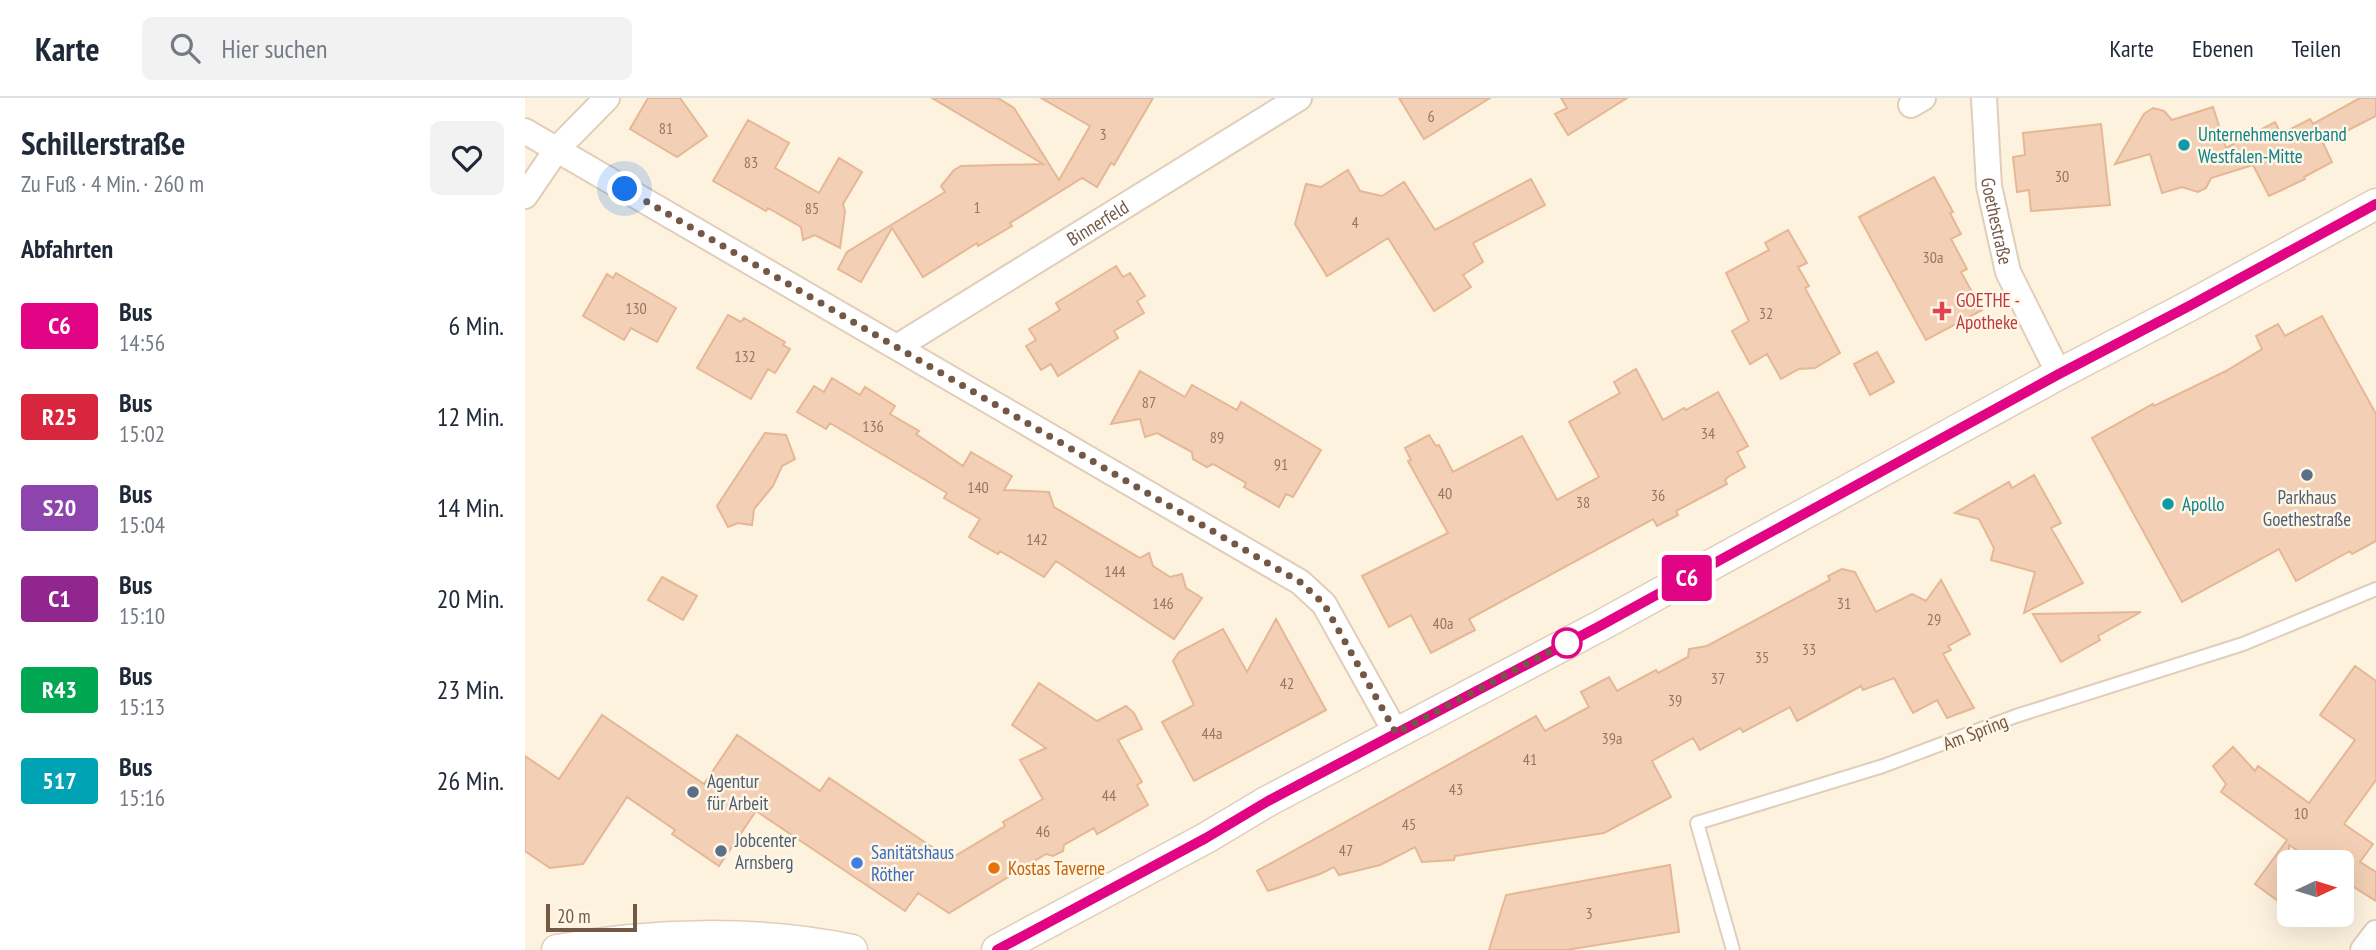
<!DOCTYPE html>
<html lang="de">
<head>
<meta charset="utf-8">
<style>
  :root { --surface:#fff; --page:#f2f2f3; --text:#1f2937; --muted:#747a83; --line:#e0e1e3 }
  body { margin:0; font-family:"PT Sans Narrow",sans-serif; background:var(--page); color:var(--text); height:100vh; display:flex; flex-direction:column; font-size:26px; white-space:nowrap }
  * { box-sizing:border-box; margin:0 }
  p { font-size:23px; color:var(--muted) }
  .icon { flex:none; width:38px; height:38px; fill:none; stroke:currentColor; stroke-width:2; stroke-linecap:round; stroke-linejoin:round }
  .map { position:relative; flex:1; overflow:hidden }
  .drawer { display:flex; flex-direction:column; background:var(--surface); width:525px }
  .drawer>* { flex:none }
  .badge { padding:0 14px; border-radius:5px; font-size:24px; line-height:46px }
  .needle { width:46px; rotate:86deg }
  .buttons { position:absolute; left:1752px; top:752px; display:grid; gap:14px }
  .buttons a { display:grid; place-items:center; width:77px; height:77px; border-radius:10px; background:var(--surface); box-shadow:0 7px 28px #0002; font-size:35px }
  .scale { position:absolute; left:21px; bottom:18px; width:91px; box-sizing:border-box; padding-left:7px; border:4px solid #745846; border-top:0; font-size:19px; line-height:24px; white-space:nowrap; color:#745846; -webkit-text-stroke:5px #fff6e5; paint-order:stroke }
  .you { position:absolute; width:35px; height:35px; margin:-18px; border:5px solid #fff; border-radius:50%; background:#1a73e8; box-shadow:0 0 0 10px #1a73e833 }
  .map>.badge { position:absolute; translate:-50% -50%; box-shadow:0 0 0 4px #fff }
  h2 { padding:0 21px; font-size:26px; line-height:63px }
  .round { display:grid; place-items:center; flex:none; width:74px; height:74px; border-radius:10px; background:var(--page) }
  .head { display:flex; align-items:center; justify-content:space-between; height:119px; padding:0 21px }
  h1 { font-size:33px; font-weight:700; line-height:52px }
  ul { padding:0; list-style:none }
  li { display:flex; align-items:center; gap:21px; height:91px; padding:0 21px }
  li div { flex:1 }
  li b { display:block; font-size:26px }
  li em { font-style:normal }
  li .badge { min-width:77px; font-weight:700; text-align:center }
  header { display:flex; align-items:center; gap:42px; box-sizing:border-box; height:98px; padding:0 35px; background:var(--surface); border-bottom:2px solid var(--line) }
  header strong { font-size:33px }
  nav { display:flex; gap:38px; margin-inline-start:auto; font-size:24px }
  .search { width:490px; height:63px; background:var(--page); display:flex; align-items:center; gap:18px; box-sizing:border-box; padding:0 24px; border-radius:10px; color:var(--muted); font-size:26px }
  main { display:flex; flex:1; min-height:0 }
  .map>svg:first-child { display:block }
</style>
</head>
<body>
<header>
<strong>Karte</strong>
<div class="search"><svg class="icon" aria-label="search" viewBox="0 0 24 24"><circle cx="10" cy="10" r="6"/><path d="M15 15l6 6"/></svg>Hier suchen</div>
<nav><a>Karte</a><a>Ebenen</a><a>Teilen</a></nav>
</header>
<main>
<section class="drawer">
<div class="head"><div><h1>Schillerstraße</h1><p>Zu Fuß · 4 Min. · 260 m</p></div><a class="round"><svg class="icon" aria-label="heart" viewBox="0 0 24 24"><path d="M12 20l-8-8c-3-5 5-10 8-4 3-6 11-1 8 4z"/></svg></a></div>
<h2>Abfahrten</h2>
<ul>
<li><span class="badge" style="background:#e10585;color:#fff">C6</span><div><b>Bus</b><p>14:56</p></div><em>6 Min.</em></li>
<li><span class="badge" style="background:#d7263d;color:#fff">R25</span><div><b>Bus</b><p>15:02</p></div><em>12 Min.</em></li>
<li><span class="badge" style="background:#8e44ad;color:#fff">S20</span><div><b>Bus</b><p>15:04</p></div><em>14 Min.</em></li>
<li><span class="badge" style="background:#91268f;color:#fff">C1</span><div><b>Bus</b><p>15:10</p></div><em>20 Min.</em></li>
<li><span class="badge" style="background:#00a651;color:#fff">R43</span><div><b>Bus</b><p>15:13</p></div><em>23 Min.</em></li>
<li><span class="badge" style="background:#00a3b4;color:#fff">517</span><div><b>Bus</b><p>15:16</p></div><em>26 Min.</em></li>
</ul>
</section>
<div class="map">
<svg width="1851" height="852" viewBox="0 0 1851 852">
  <rect width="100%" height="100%" fill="#fdf2de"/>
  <path fill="#f3d0b5" stroke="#e6b795" stroke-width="2" d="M123,0H155L182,38L152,59L105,31Z
    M407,0H473L489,10L534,82L565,28L516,0H628L589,67L586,65L572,89L557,80L485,125L487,128L453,148L452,145L398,179L367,130L336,184L313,171L322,154L420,94L416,88L429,72L436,68L518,66Z
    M874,0H965L899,41Z
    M1036,0H1102L1043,37L1030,16L1042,10Z
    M1835,0H1851V18L1798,45L1807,64L1779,79L1780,81L1744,98L1728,67L1686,80L1681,90L1673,94L1657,89L1637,95L1625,56L1590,66L1619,16L1628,10L1639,13L1647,22L1688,9L1701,50L1750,24L1756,36L1785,21L1788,26Z
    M223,22L264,45L250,70L294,95L314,60L337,74L318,106L320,113L315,150L290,137L278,142L276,129L243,110L241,113L188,83Z
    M1576,26L1585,107L1506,113L1504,92L1492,94L1488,59L1500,57L1498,35Z
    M823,72L835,93L857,98L879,84L910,132L1006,81L1020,107L948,145L958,164L938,177L946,189L909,213L863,140L802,178L770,126L781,86L796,89Z
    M1409,79L1428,114L1425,115L1436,136L1426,141L1442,171L1436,174L1457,212L1401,242L1334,119Z
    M1263,132L1282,165L1273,169L1284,188L1280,190L1315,255L1290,270L1274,271L1256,281L1242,256L1225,266L1207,233L1224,223L1201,175L1244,152L1240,145Z
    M591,168L598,179L605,175L620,198L612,203L619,215L589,233L593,240L533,278L526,266L516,272L501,248L511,242L504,231L535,212L531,205Z
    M91,175L151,210L132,244L106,230L99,242L58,218L82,176L88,180Z
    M203,217L216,224L219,220L260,244L258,247L265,251L250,275L243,271L226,301L172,270Z
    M1797,218L1851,316V443L1827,456L1825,453L1771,483L1754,451L1657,504L1567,340L1628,306L1629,308L1701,273L1737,251L1731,238L1753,226L1760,238Z
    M1352,254L1369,284L1345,297L1329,266Z
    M1111,271L1138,322L1159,310L1161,312L1193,294L1223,348L1212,354L1220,369L1203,379L1200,382L1202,386L1151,413L1153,417L1132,428L1128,421L944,521L950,532L906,555L886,517L864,529L837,478L923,435L883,363L886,362L880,350L904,337L911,348L914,347L928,374L997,338L1032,402L1074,379L1044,324L1095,295L1089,284Z
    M615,273L660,299L667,287L712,312L716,304L796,352L768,399L761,396L754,409L719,389L721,385L688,366L682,369L668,361L667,354L632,335L620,339L615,321L586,326Z
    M307,280L335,297L340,289L370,308L365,316L394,333L391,336L438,368L446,354L487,378L479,392L524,394L529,409L615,460L624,455L628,468L645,479L657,476L661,490L677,500L649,541L531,463L519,479L475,453L473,456L457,447L444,439L455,421L419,400L422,395L305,325L301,331L272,314L289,288L299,294Z
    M240,335L261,337L270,361L257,368L248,388L229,411L227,427L213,425L203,429L192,408Z
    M1509,377L1536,425L1526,430L1558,485L1499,515L1510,474L1466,462L1469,450L1454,421L1430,415L1484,384L1487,390Z
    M1317,471L1330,474L1351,514L1387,496L1401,503L1416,482L1445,536L1423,548L1426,552L1418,556L1449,610L1422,620L1412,602L1388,615L1369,580L1338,592L1336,588L1272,623L1265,609L1218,634L1215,630L1175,652L1168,640L1127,663L1146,699L1079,735L930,758L929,762L897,764L890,749L855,767L814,777L809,769L795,776L743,793L732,773L1011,618L1020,633L1064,609L1056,594L1084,579L1092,593L1131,572L1133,575L1163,559L1164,551L1182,548L1305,482L1303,478Z
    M137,479L172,498L158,522L123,502Z
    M1616,514L1573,538L1575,542L1536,564L1508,516Z
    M751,521L801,612L669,683L637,624L669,607L648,563L654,554L698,531L722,574Z
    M1830,568L1851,583V682L1819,726L1848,746L1835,764L1851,774V803L1816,781V765H1791L1764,747V811L1730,786L1762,742L1696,694L1701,686L1688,668L1708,649L1730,673L1733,668L1784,705L1830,642L1795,617Z
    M514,585L572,623L601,608L609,615L617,631L593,642L617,684L612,687L623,707L572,736L569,730L539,747L538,753L528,758L521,756L424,815L393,795L380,813L231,713L194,768L147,736L150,732L102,699L58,766L25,770L0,753V658L34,681L77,617L179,686L212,637L295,693L304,680L425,761L480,728L478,724L518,701L495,662L521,650L487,627Z
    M1145,767L1154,834L1041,852H964L981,797Z"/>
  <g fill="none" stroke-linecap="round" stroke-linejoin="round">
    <defs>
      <path id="service" d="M1208,852L1172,725L1358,668L1491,618L1718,546L1851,491"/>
      <g id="minor">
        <path id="s1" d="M1459,0L1464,88L1483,174L1534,276"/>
        <path d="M1386,7L1398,0"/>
        <path d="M0,33L775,484L799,506L871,635"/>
        <path d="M0,98L32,51L82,0"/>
        <path id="s2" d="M372,249L774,0"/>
        <path d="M1838,852L1851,835"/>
      </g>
      <path id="tertiary" d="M32,852C125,835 234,832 327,852
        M472,852L681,740L743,703L1073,529L1534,276L1666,207L1851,106"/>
    </defs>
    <use href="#service" stroke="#e1ceba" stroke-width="16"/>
    <use href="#minor" stroke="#e1ceba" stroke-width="28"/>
    <use href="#tertiary" stroke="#e1ceba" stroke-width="33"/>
    <use href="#service" stroke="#fff" stroke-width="12"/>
    <use href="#minor" stroke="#fff" stroke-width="24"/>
    <use href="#tertiary" stroke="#fff" stroke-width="30"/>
  </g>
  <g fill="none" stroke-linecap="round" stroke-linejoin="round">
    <defs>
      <path id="line" d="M472,852L681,740L743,703L1073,529L1534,276L1666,207L1851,106"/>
    </defs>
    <use href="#line" stroke="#fff" stroke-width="16"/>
    <use href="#line" stroke="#e10585" stroke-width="10"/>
    <path stroke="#745846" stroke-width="7" stroke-dasharray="0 12.6" d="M100,91L775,484L799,506L871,635L1047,542L1042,545"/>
  </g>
  <g fill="#0f9aa8" stroke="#fff6e5" stroke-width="2.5">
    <circle cx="1659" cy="47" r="7"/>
    <circle cx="1643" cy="406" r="7"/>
  </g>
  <path fill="#e0444e" stroke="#fff6e5" stroke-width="2.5" d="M1413.5 202.5h7v7h7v7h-7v7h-7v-7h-7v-7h7z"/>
  <g fill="#5c6f8a" stroke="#fff6e5" stroke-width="2.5">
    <circle cx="1782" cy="377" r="7"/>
    <circle cx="168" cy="694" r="7"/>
    <circle cx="196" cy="753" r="7"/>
  </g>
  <circle fill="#fff" stroke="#e10585" stroke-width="3.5" cx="1042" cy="545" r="14"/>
  <circle fill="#3f7fe0" stroke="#fff6e5" stroke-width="2.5" cx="332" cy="765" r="7"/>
  <circle fill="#e8710a" stroke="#fff6e5" stroke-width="2.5" cx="469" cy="770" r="7"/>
  <g text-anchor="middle" stroke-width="5" stroke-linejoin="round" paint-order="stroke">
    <g font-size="16" fill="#947662">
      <text x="906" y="24">6</text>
      <text x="141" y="36">81</text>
      <text x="578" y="42">3</text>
      <text x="226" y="70">83</text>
      <text x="1537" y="84">30</text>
      <text x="452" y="115">1</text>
      <text x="287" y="116">85</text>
      <text x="830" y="130">4</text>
      <text x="1408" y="165">30a</text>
      <text x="111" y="216">130</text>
      <text x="1241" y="221">32</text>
      <text x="220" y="264">132</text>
      <text x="624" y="310">87</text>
      <text x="348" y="334">136</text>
      <text x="1183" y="341">34</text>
      <text x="692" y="345">89</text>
      <text x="756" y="372">91</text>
      <text x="453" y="395">140</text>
      <text x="920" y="401">40</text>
      <text x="1133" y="403">36</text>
      <text x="1058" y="410">38</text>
      <text x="512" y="447">142</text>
      <text x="590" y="479">144</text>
      <text x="638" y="511">146</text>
      <text x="1319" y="511">31</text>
      <text x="1409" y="527">29</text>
      <text x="918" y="531">40a</text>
      <text x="1284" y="557">33</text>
      <text x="1237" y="565">35</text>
      <text x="1193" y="586">37</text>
      <text x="762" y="591">42</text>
      <text x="1150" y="608">39</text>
      <text x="687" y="641">44a</text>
      <text x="1087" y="646">39a</text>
      <text x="1005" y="667">41</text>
      <text x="931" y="697">43</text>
      <text x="584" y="703">44</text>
      <text x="1776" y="721">10</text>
      <text x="884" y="732">45</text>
      <text x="518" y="739">46</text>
      <text x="821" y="758">47</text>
      <text x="1064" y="821">3</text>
    </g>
    <g font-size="19" fill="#0d838f" stroke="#fff6e5" text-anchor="start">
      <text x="1673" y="43">Unternehmensverband<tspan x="1673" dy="22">Westfalen-Mitte</tspan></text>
      <text x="1657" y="413">Apollo</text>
    </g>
    <g font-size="19" fill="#745846" stroke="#fff6e5">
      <text dy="7" stroke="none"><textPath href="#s1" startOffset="124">Goethestraße</textPath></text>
      <text dy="7" stroke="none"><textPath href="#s2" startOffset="236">Binnerfeld</textPath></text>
      <text transform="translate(1450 634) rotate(-21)" y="7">Am Spring</text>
    </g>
    <g font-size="19" fill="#be3a42" stroke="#fff6e5" text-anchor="start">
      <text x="1431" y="209">GOETHE -<tspan x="1431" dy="22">Apotheke</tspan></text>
    </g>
    <g font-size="19" fill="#4e5e75" stroke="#fff6e5" text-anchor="start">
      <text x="1782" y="406" text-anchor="middle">Parkhaus<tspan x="1782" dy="22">Goethestraße</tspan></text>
      <text x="182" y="690">Agentur<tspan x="182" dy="22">für Arbeit</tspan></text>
      <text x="210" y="749">Jobcenter<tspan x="210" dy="22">Arnsberg</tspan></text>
    </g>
    <g font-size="19" fill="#366cbe" stroke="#fff6e5" text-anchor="start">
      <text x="346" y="761">Sanitätshaus<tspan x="346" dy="22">Röther</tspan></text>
    </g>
    <g font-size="19" fill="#c56008" stroke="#fff6e5" text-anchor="start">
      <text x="483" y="777">Kostas Taverne</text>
    </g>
  </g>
</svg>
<div class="buttons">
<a><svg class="needle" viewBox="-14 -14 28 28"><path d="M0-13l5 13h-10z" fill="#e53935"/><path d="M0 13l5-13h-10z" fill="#747a83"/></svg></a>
</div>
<div class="scale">20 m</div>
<div class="you" style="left:100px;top:91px"></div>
<b class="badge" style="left:1162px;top:480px;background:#e10585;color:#fff">C6</b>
</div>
</main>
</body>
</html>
